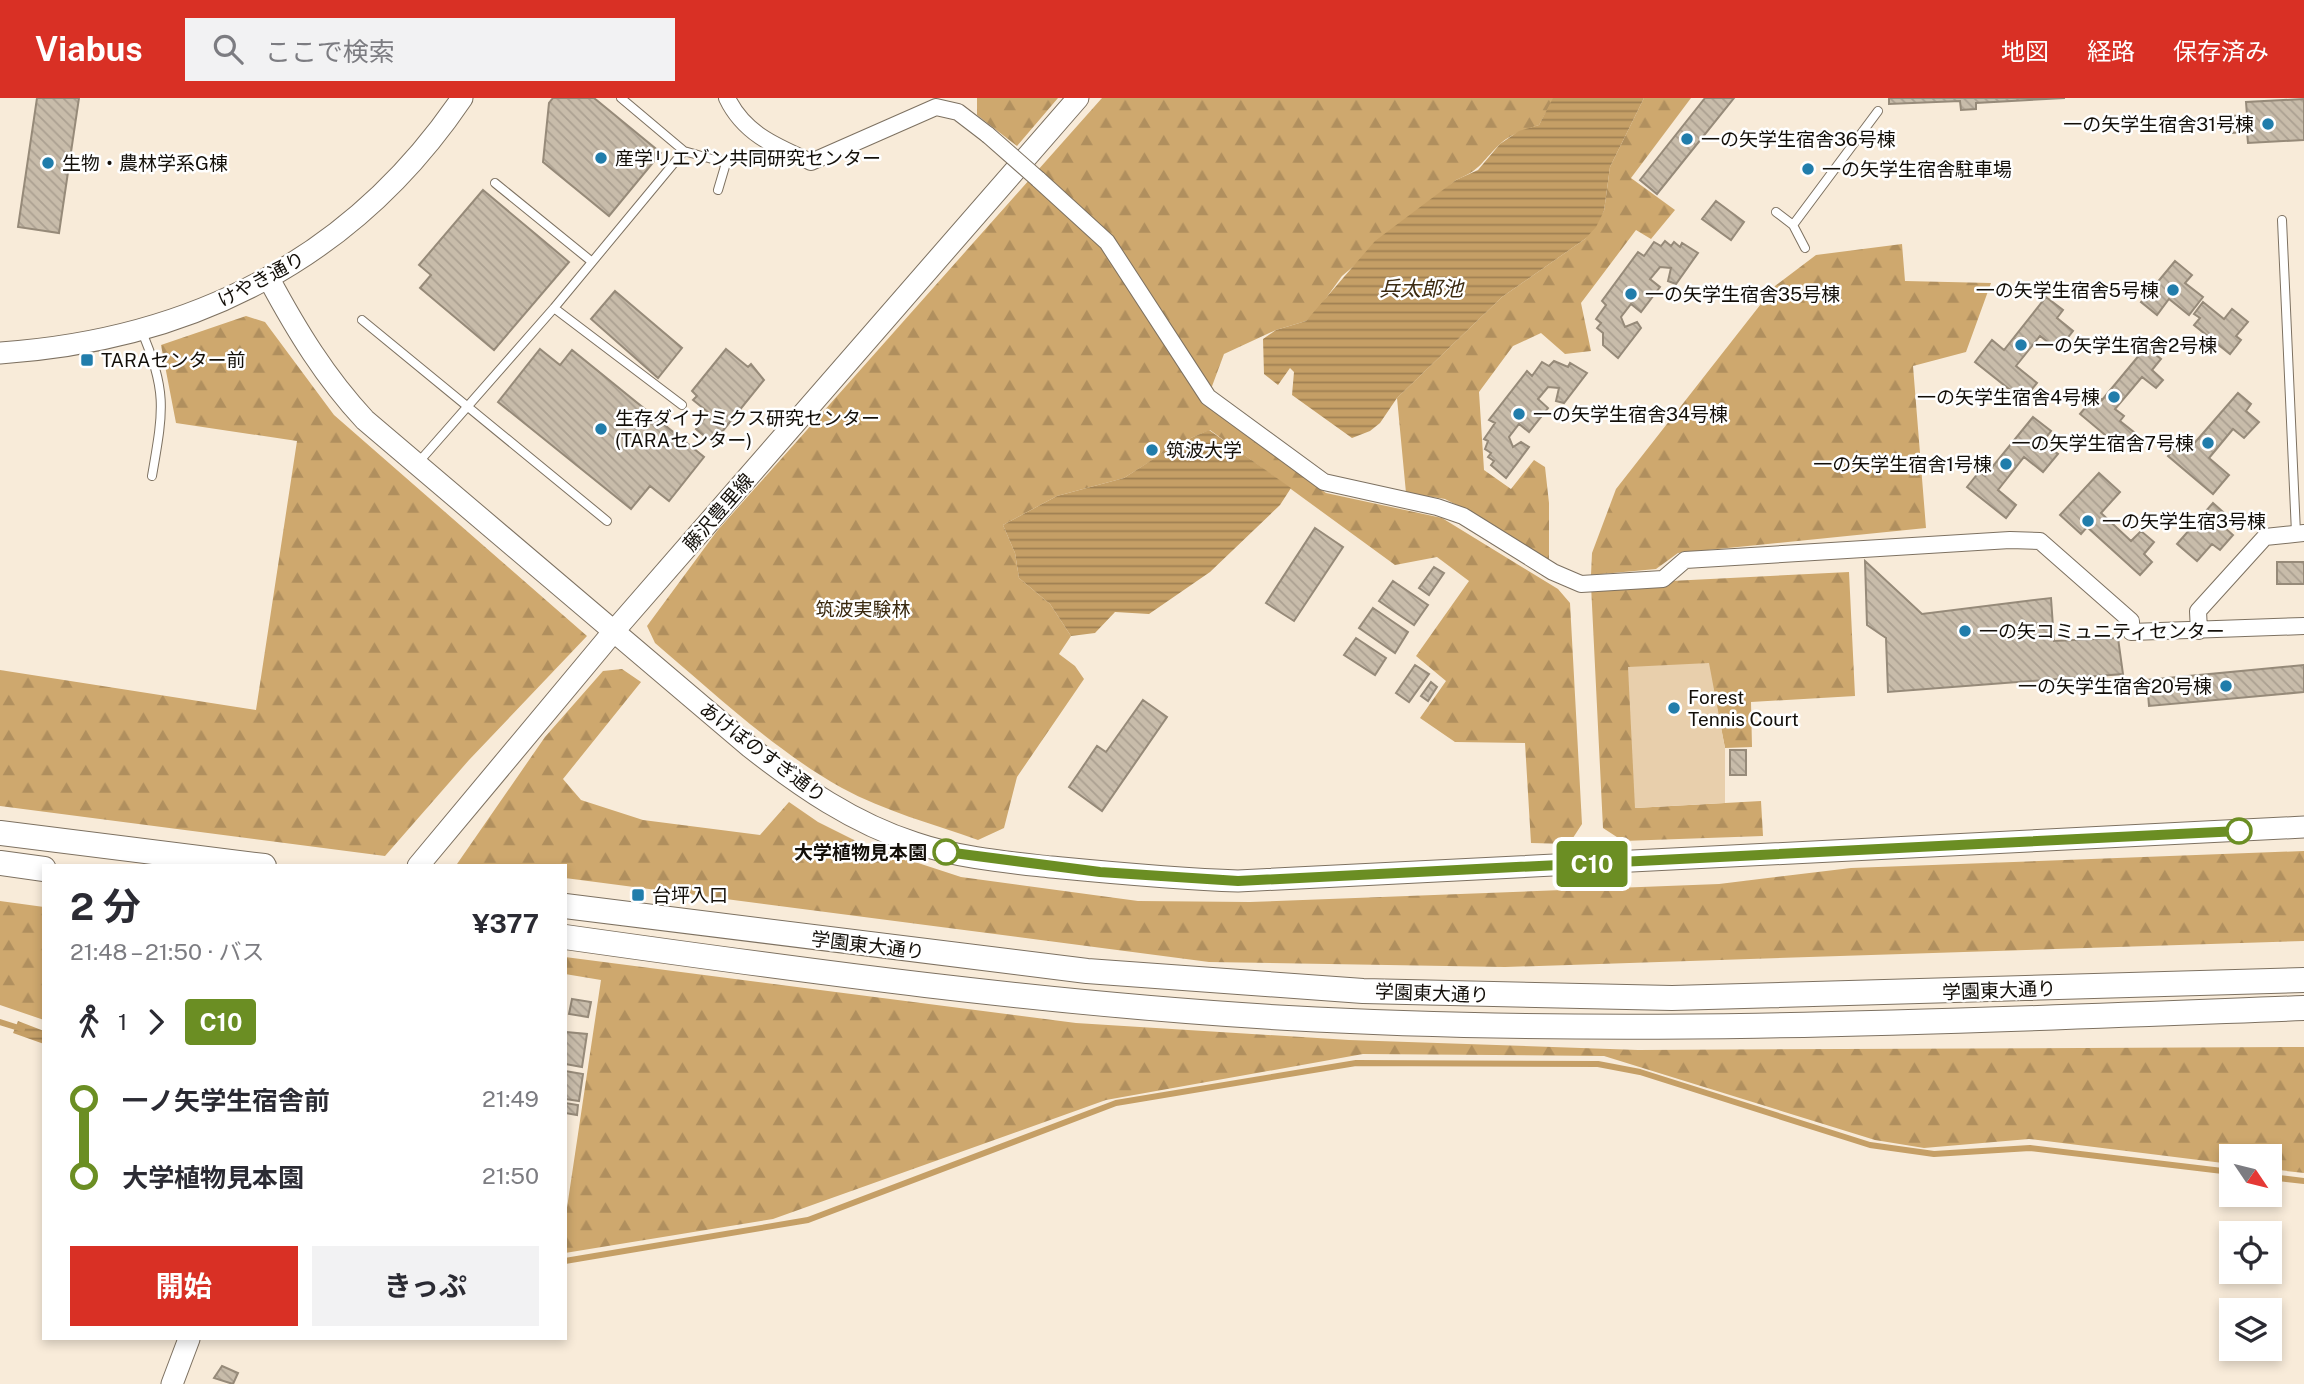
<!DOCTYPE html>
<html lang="ja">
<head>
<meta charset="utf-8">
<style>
  :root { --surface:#fff; --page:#f2f2f3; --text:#2b2b33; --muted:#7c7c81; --accent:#d93025 }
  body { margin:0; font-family:"Public Sans","Noto Sans JP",sans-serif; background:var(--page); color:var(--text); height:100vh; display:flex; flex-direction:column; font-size:26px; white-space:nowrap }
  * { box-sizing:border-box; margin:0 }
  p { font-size:23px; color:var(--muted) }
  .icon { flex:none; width:38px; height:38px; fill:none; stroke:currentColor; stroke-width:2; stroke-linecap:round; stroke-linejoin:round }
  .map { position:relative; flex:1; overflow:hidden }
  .details { position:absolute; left:42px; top:766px; width:525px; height:476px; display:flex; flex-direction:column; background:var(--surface); border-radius:0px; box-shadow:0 4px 10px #0003 }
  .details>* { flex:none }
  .badge { padding:0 14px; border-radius:5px; font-size:24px; line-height:46px }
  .needle { width:46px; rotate:125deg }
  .tools { position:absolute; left:2219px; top:1046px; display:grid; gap:14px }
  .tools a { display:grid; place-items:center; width:63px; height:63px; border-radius:0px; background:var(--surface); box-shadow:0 4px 10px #0003; font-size:35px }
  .map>.badge { position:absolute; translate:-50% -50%; box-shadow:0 0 0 4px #fff }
  .legs { display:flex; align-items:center; gap:10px; height:77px; padding:0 28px; font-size:23px }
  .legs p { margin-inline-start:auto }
  .overview { display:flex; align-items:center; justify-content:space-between; height:119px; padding:0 28px }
  h1 { font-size:38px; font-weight:700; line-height:52px }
  .primary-button { display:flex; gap:14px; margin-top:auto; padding:14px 28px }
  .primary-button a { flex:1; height:80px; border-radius:0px; background:var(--accent); color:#fff; font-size:28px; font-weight:700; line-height:80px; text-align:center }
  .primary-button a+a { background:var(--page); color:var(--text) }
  ul { padding:0 28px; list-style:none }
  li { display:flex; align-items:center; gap:24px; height:77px; font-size:26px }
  li i { display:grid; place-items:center; width:10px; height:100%; margin:0 9px; background:currentColor }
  li i::after { content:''; width:18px; height:18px; margin:-9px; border:5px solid; border-radius:50%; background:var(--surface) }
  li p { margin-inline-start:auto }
  li:first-child i { background:linear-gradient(#0000 50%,currentColor 0) }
  li:last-child i { background:linear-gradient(currentColor 50%,#0000 0) }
  header { display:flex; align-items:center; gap:42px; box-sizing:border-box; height:98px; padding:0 35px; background:var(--accent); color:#fff }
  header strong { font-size:33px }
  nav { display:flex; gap:38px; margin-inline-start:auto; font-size:24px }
  .search { width:490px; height:63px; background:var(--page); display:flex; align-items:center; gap:18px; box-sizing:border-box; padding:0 24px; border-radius:0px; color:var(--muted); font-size:26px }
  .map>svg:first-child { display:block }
</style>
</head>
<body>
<header>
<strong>Viabus</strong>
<div class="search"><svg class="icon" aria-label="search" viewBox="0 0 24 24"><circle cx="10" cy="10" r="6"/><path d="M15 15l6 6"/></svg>ここで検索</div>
<nav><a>地図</a><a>経路</a><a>保存済み</a></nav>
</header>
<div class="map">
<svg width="2304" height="1286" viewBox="0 0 2304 1286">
  <defs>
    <pattern id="forest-firs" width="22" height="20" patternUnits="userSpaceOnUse" patternTransform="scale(1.75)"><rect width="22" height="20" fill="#cea86e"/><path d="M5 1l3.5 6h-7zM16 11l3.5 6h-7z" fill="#b08f5e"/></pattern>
    <pattern id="water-rules" width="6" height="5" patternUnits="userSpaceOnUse" patternTransform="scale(1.75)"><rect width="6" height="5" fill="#c59f66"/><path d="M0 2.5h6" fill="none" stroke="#9f8052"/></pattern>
    <pattern id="building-back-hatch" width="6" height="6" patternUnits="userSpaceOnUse" patternTransform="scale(1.75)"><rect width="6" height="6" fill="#c8bcaa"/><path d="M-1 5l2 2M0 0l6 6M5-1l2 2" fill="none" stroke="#aba091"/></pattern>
  </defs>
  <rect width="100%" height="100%" fill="#f8ebd9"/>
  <path fill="url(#forest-firs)" d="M977,0H1058L1017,48L977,17Z
    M1102,0H1554L1539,27C1525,32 1510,36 1499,47C1480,65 1482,71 1456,82L1342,178L1316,214L1306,223L1276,232L1224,256L1208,299L1213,312L1326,395L1442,420L1558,491L1570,505L1582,726L1569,746L1531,745L1525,645L1455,644L1420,620L1446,583L1416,558L1469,483L1437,459L1395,467L1210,332L1179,345L1124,380L1057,398L1003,427L1015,455L1019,480L1050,506L1071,538L1059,556L1075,568L1084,581L1017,679L1004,730L978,742C933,726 884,713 842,690C774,652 714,595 655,545L647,528L717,433Z
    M1644,0H1691L1631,80L1675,112L1651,141L1636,132L1581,205L1591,253L1565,256L1541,235L1513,248L1479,294L1484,372L1511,391L1534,362L1545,369L1549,405V463L1484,421L1445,401L1406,395L1397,300L1502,199L1585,141L1604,113L1610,69Z
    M1902,146L1905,183L1991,185L1966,254L1913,268L1926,430L1678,455L1656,471L1591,477L1592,455L1616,391L1775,188L1816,157Z
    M246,218L265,224L334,317L587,538L469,662L385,758L0,708V572L256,612L297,343L176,325L161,247Z
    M1849,474L1855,598L1751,604L1752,649L1725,650L1708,565L1635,710L1761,703L1763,738L1623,743L1603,730L1591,487Z
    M622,571L641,584L563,681L581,702L643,722L760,737L789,704L818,724L866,748L961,779L1138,803L1250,804L1719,786L1851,770L2304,753V843L1505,869L1209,864L565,780V768L457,766L545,639L603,573Z
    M0,803L44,809V922L0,907Z
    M565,859L1076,925L1349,942L1638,952L2304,949V1075L2270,1071V1059H2231V1066L2029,1041L1924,1050L1875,1042L1604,958L1363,956L1106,1002L773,1121L565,1155V1123L601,882L565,876Z"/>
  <path fill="#e8cfac" d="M1709,565L1725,650V705L1635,710L1628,569Z"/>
  <path fill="url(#water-rules)" d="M1553,0H1644L1610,69L1604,113L1596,129L1585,141L1502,199L1397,300L1380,325L1370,333L1352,340L1292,297L1294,274L1290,270L1278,287L1264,276L1263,241L1276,232L1306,223L1375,143L1456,82L1478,72L1500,46L1519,33L1539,27Z
    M1209,332L1291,390L1280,407L1210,474L1149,516L1115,514L1095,535L1071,538L1050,506L1019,480L1015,455L1003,427L1057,398L1124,380L1175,347Z
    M18,923L44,933V946L13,935Z"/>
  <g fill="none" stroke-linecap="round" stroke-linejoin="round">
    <path stroke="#c59f66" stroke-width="6" d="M0,924L22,931
      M2270,1079L2304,1083
      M565,1163L808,1122L1116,1005L1356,965L1598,966L1640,974L1870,1047L1934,1056L2030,1050L2231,1074"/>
  </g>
  <path fill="url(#building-back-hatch)" stroke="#968a79" stroke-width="2" d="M37,0H79L59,135L18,129Z
    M553,0H594L661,55L609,118L543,64L549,5Z
    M1705,0H1734L1657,96L1640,82Z
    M1889,0H2065L1976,5V11L1961,12L1960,3L1889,6Z
    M2304,1V42L2248,45L2247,34L2232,35L2231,18L2247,17L2246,4Z
    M483,92L569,164L494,252L420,190L431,177L419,167Z
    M1716,103L1744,124L1731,142L1702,121Z
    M1665,143L1671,148L1674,144L1680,149L1682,145L1698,155L1676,186L1668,183L1671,170L1660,169L1650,181L1660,189L1641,214L1631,206L1621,219L1625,229L1637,224L1641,230L1618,260L1603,247V235L1597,230L1601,225L1596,221L1606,207L1602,203L1638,154L1644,158L1654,144L1661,148Z
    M2175,163L2192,177L2185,185L2203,199L2189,217L2169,201L2157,217L2141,204Z
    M615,193L682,250L658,280L591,221Z
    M2046,199L2063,212L2057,220L2073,233L2058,252L2040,238L2016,268L2037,285L2023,302L1975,264L1992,242L2004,252Z
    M2203,204L2224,221L2232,211L2248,224L2236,238L2241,242L2230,256L2194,227L2200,220L2194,216Z
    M2146,249L2161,261L2152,272L2163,282L2156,290L2142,279L2115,311L2124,318L2120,323L2135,335L2122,351L2080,316L2096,297L2102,302Z
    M540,251L560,267L572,252L704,359L669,403L650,388L631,411L498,304Z
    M726,251L748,269L751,266L764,282L713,345L696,331L709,315L693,302L697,298L692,293Z
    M1554,263L1568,269L1570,265L1587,275L1564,305L1556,303L1559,290L1548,289L1538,301L1548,310L1529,334L1519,326L1509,339L1513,349L1521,344L1529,349L1506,380L1491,367L1494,363L1488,359L1491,355L1485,351L1488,343L1484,341L1495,325L1489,322L1527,273L1532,278L1542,264L1549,268Z
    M2238,295L2251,306L2246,313L2259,324L2244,340L2233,331L2209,360L2229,377L2213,396L2168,358L2182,341L2191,349Z
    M2033,319L2051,333L2043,344L2058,356L2043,374L2024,359L1998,392L2016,407L2006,420L1967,389L1979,374L1985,378Z
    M2099,375L2120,394L2101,415L2131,443L2141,433L2154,444L2144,456L2152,464L2140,477L2087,429L2081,436L2060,417Z
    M2213,405L2232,422L2225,430L2233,437L2220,452L2212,446L2197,463L2177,446Z
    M1315,430L1343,449L1294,523L1266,505Z
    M1865,463L1922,516L2051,500L2054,543L2118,540L2123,576L1888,594L1886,540L1867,527Z
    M2277,464H2304V486H2277Z
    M1434,469L1444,475L1429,497L1419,490Z
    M1393,483L1428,507L1414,527L1379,503Z
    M1373,510L1408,534L1395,555L1359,530Z
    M1356,540L1386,560L1375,577L1344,557Z
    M1415,567L1429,576L1409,604L1396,595Z
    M2304,567V594L2149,608L2147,582Z
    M1431,584L1437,589L1428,603L1421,598Z
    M1143,602L1167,619L1102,713L1069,689L1097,648L1106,654Z
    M1730,652H1746V677H1730Z
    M572,901L591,904L588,919L569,916Z
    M566,934L587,936L582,969L565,966Z
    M565,973L583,976L579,1003L565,1001Z
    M565,1005L578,1007L577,1017L565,1015Z
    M222,1268L238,1275L233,1286L214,1280Z"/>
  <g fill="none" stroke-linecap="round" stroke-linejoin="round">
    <defs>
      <path id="lane" d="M621,0L684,53L726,65L718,92
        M495,85L591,163
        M1776,114L1793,127L1805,150
        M2282,122L2296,435
        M1793,127L1878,13
        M554,210L682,307
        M362,222L607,423
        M141,232C168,293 163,314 152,378
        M417,366L554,210L684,53"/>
      <path id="street" d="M727,0C744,36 777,49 811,64L936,9L958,14L988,37
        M1038,81L1107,144L1208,299L1324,384L1437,409L1463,418L1553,474L1581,486L1663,481L1685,462L2010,442L2040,443L2131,523V534L2304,528
        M2199,533L2198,513L2265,439L2304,435"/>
      <path id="secondary" d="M269,181C297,233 325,279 365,322L750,649C801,689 853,725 915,745C959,760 1006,764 1051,769C1114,775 1175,781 1238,783L2304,729
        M0,255C192,242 353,161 462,0
        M418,768L614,533L1078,0
        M172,1286L189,1241"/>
      <path id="primary" d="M0,735L264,768
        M0,765L44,771
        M565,808L1087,873L1363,893L1672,900L2304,882
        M565,839C805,873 1046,906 1288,920C1626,939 1966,923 2304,910"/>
    </defs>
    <use href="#lane" stroke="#7d7161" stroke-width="10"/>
    <use href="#street" stroke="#7d7161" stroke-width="18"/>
    <use href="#secondary" stroke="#7d7161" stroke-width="23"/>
    <use href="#primary" stroke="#7d7161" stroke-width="26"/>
    <use href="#lane" stroke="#fff" stroke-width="8"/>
    <use href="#street" stroke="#fff" stroke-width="16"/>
    <use href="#secondary" stroke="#fff" stroke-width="21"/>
    <use href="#primary" stroke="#fff" stroke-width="24"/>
    <defs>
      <path id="street-bridge" d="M988,37L1038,81"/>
    </defs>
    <use href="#street-bridge" stroke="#7d7161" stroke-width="18" stroke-linecap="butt"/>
    <use href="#street-bridge" stroke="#fff" stroke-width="16"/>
  </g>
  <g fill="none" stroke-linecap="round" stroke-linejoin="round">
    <defs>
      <path id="line-1" d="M946,754L1100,774L1238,783L2239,733"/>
    </defs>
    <use href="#line-1" stroke="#fff" stroke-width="16"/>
    <use href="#line-1" stroke="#6b8e23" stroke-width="10"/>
  </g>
  <g fill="#217dab" stroke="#fff" stroke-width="2.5">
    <circle cx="2268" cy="26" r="7"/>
    <circle cx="1687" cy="41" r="7"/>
    <circle cx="601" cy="60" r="7"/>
    <circle cx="48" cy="65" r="7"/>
    <circle cx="1808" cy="71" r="7"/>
    <circle cx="2173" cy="192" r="7"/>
    <circle cx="1631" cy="196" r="7"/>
    <circle cx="2021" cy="247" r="7"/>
    <rect x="80" y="255" width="14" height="14" rx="3.5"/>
    <circle cx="2114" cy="299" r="7"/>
    <circle cx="1519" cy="316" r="7"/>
    <circle cx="601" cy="331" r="7"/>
    <circle cx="2208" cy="345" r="7"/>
    <circle cx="1152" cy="352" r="7"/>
    <circle cx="2006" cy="366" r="7"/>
    <circle cx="2088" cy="423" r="7"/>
    <circle cx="1965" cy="533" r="7"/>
    <circle cx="2226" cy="588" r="7"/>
    <circle cx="1674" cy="610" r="7"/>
    <rect x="631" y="790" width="14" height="14" rx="3.5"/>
  </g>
  <g fill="#fff" stroke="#6b8e23" stroke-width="3.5">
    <circle cx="2239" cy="733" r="12"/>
    <circle cx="946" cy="754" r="12"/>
  </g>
  <g text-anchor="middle" stroke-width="5" stroke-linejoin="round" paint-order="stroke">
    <g font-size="19" fill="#130f09" stroke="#fff" text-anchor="start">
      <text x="2254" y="33" text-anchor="end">一の矢学生宿舎31号棟</text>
      <text x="1701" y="48">一の矢学生宿舎36号棟</text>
      <text x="615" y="67">産学リエゾン共同研究センター</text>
      <text x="62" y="72">生物・農林学系G棟</text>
      <text x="1822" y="78">一の矢学生宿舎駐車場</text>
      <text x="2159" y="199" text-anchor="end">一の矢学生宿舎5号棟</text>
      <text x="1645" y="203">一の矢学生宿舎35号棟</text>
      <text x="2035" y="254">一の矢学生宿舎2号棟</text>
      <text x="101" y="269">TARAセンター前</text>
      <text x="2100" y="306" text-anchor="end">一の矢学生宿舎4号棟</text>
      <text x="1533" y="323">一の矢学生宿舎34号棟</text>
      <text x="615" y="327">生存ダイナミクス研究センター<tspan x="615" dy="22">(TARAセンター)</tspan></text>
      <text x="2194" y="352" text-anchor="end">一の矢学生宿舎7号棟</text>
      <text x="1166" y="359">筑波大学</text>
      <text x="1992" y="373" text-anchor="end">一の矢学生宿舎1号棟</text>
      <text x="2102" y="430">一の矢学生宿3号棟</text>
      <text x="1979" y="540">一の矢コミュニティセンター</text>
      <text x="2212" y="595" text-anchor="end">一の矢学生宿舎20号棟</text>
      <text x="1688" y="606">Forest<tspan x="1688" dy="22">Tennis Court</tspan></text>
      <text x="652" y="804">台坪入口</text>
    </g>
    <g font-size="19" fill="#130f09" stroke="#fff">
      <text transform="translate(261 181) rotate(-28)" y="7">けやき通り</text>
      <text transform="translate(718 414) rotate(-49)" y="7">藤沢豊里線</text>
      <text transform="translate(763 654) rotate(37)" y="7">あけぼのすぎ通り</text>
      <text transform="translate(868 847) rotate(7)" y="7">学園東大通り</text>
      <text transform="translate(1999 892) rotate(-2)" y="7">学園東大通り</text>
      <text transform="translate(1432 895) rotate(2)" y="7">学園東大通り</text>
    </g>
    <g font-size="19" fill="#37260c" stroke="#fff">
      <text x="863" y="518">筑波実験林</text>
    </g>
    <g font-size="19" font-weight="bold" fill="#130f09" stroke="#fff" text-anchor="end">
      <text x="927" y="761">大学植物見本園</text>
    </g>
    <g font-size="21" font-style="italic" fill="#3c2b11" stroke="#fff">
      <text x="1421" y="198">兵太郎池</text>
    </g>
  </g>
</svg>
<div class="tools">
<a><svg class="needle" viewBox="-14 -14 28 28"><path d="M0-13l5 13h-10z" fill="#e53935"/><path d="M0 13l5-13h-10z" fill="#7c7c81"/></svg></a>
<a><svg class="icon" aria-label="locate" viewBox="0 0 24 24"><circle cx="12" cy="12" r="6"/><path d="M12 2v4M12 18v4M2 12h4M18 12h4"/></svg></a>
<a><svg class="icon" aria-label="layers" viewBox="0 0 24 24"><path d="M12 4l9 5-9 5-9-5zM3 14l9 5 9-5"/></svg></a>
</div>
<b class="badge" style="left:1592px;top:766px;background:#6b8e23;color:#fff">C10</b>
<section class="details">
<div class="overview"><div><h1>2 分</h1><p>21:48 – 21:50 · バス</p></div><b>¥377</b></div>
<div class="legs"><svg class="icon" aria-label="walk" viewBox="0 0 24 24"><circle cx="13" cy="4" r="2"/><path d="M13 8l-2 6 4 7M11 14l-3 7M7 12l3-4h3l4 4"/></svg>1<svg class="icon" aria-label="forward" viewBox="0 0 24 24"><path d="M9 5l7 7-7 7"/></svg><b class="badge" style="background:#6b8e23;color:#fff">C10</b></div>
<ul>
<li><i style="color:#6b8e23"></i><b>一ノ矢学生宿舎前</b><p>21:49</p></li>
<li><i style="color:#6b8e23"></i><b>大学植物見本園</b><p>21:50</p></li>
</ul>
<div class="primary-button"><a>開始</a><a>きっぷ</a></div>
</section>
</div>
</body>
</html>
